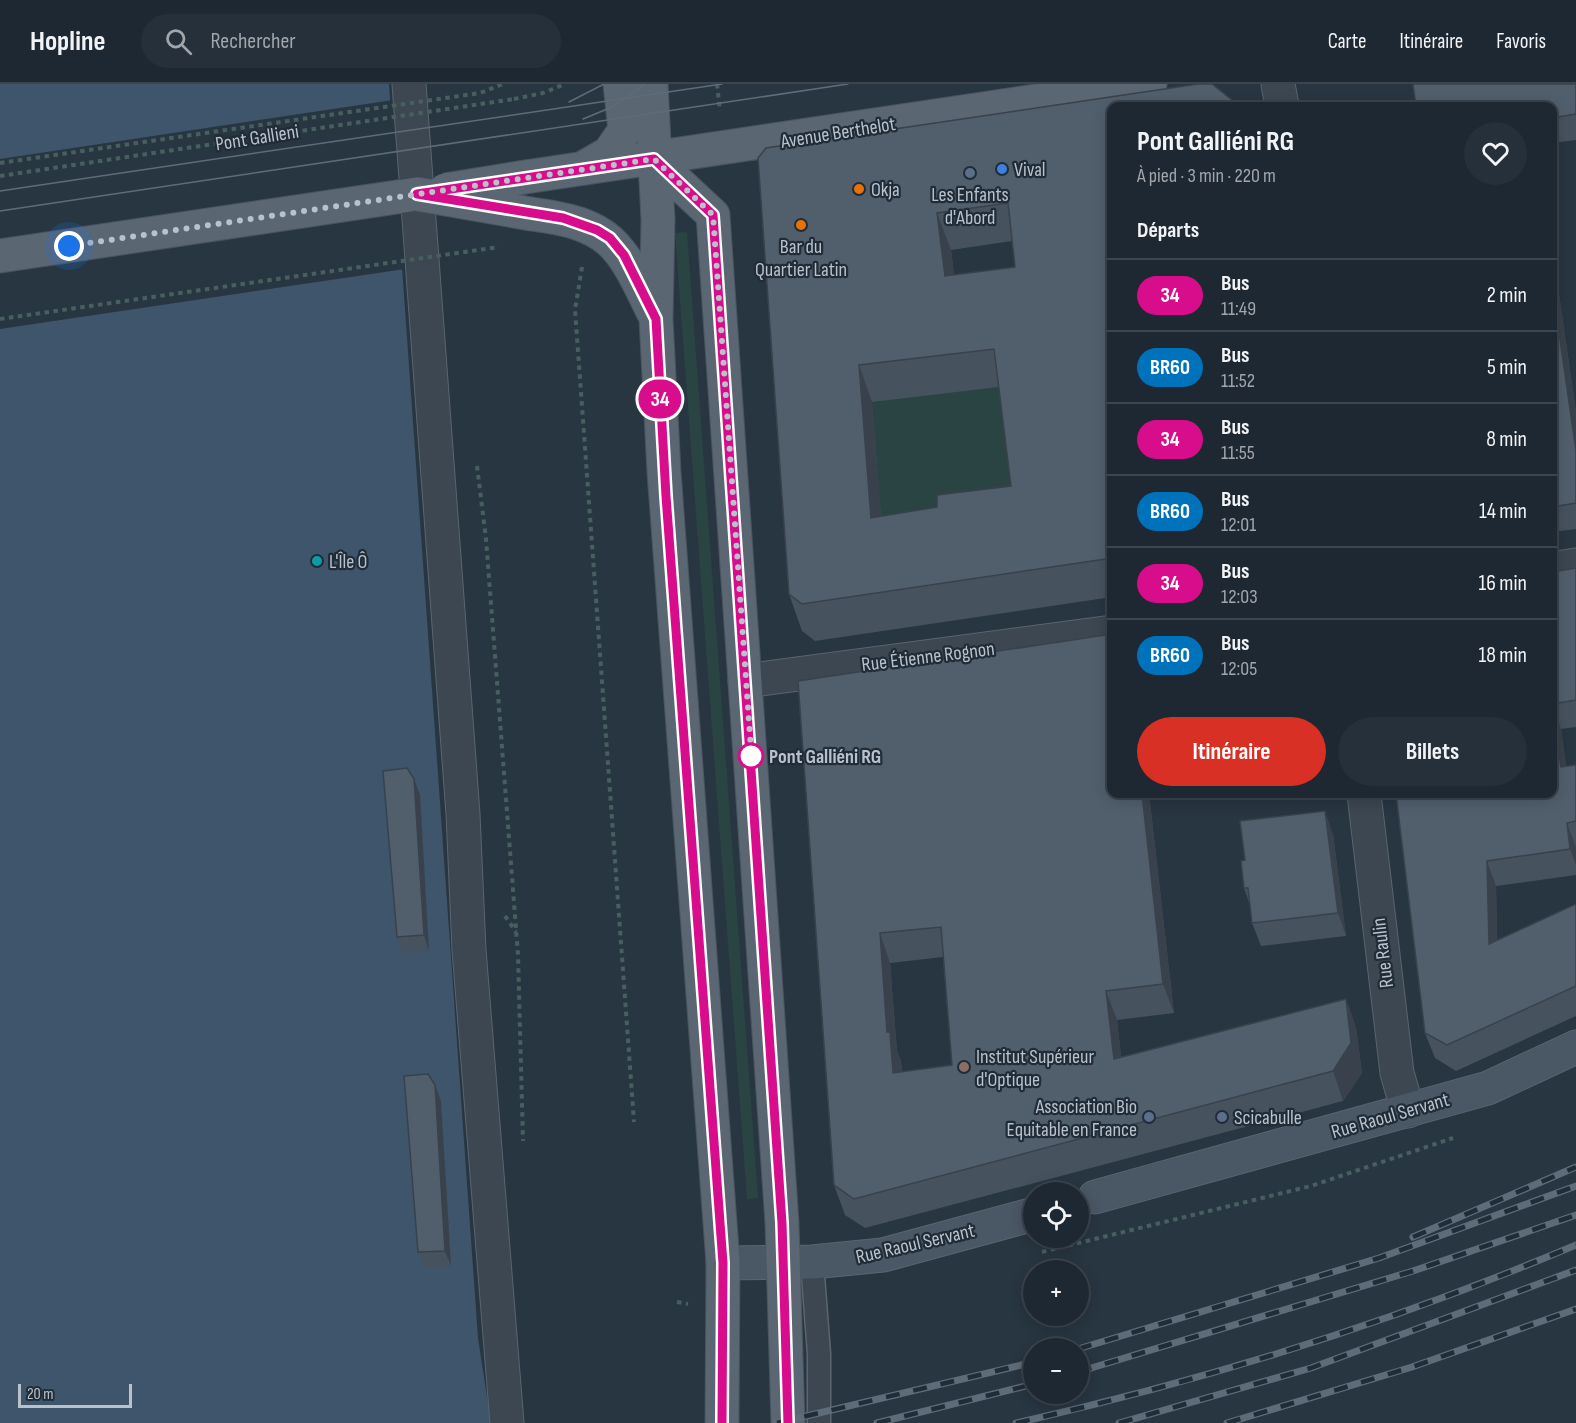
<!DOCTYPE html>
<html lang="fr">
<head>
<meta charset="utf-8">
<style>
  :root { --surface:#1e2832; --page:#26303a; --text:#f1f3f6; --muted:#a1a6ac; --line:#3c444d; --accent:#d93025 }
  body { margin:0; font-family:"Sofia Sans Condensed",sans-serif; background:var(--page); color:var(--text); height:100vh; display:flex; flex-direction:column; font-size:22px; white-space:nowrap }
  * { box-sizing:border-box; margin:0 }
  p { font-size:20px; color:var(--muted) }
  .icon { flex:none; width:33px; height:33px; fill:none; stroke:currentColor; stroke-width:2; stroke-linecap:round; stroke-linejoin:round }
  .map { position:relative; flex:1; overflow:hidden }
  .side { position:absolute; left:1107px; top:18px; width:450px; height:696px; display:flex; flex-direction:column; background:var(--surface); border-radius:12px; box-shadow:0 3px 15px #0003,0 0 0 2px var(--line) }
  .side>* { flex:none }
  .badge { padding:0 12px; border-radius:20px; font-size:21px; line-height:39px }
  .tools { position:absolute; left:1023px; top:1098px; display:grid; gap:12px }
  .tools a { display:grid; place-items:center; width:66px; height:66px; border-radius:50%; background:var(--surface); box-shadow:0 3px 15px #0003,0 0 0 2px var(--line); font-size:30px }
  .scale { position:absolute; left:18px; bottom:15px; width:114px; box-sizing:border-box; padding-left:6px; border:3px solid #b9c2cc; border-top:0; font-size:16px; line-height:21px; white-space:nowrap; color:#b9c2cc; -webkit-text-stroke:4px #202c37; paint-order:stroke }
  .you { position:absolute; width:30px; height:30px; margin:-15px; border:4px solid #fff; border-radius:50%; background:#1a73e8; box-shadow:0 0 0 9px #1a73e833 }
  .map>.badge { position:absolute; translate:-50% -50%; box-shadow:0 0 0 3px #fff }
  h2 { padding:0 30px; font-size:22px; line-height:54px }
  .round { display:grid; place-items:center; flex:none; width:63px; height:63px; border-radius:32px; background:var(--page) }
  .head { display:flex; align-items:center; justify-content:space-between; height:102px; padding:0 30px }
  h1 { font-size:28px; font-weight:700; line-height:45px }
  .primary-button { display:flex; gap:12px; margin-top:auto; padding:12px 30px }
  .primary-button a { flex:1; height:69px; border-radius:36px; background:var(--accent); color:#fff; font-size:24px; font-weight:700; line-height:69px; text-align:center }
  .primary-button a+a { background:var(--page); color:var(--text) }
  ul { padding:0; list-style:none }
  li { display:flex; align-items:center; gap:18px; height:72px; padding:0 30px; border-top:2px solid var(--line) }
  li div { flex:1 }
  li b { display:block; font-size:22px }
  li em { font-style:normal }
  li .badge { min-width:66px; font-weight:700; text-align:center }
  header { display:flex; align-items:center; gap:36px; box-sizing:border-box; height:84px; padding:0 30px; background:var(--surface); border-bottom:2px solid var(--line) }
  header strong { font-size:28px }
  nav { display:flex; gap:33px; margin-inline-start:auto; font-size:21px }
  .search { width:420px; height:54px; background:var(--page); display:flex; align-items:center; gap:15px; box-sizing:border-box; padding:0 21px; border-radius:33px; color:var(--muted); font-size:22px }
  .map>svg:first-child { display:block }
</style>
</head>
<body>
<header>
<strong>Hopline</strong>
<div class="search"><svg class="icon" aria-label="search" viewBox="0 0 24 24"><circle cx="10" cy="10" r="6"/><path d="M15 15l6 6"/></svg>Rechercher</div>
<nav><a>Carte</a><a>Itinéraire</a><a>Favoris</a></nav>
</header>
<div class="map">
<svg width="1576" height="1339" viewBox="0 0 1576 1339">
  <rect width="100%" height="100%" fill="#283642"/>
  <path fill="#2a4343" d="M687,148L758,1114L747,1115L675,149Z
    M1007,302L1022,420L884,485L872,317Z"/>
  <path fill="#3e556b" d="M0,0H389L478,1254L491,1339H0Z"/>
  <path fill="#283642" d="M393,16L405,185L0,245V75Z"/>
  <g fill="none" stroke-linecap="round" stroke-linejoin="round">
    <defs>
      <path id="lane" d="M812,1178L819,1270V1339"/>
      <path id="street" d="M409,0L463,730L469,866L507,1339
        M1278,0L1282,22
        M1552,485L1576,481
        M745,597L1112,548
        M1364,710L1397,989L1408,1027"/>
      <path id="secondary" d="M1095,1113L1488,1004L1576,963
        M723,1179L812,1178L883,1171L1034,1130"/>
      <path id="primary" d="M651,0L658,136L656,235L664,388L723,1179L722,1339
        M654,76L713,131L782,1139L788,1339
        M583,84L609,69L625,46L620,0
        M525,93L1150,0
        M531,130C611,140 620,159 653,228
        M0,172L417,110"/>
    </defs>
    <use href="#lane" stroke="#5a656f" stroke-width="25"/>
    <use href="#street" stroke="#5a656f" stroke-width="35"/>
    <use href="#secondary" stroke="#5a656f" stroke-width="35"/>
    <use href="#primary" stroke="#48535e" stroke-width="35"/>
    <path stroke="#485f5f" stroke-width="4" stroke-dasharray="4.5 4.5" stroke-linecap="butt" d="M717,0L720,27
      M514,15L543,9L565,0
      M582,183L575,226L634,1038
      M477,382L486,455L518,871L523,1057
      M505,832L516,848
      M1042,1168L1311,1102L1453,1054
      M677,1218L688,1220"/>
    <use href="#lane" stroke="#3c4752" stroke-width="22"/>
    <use href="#street" stroke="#3c4752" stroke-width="33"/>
    <use href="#secondary" stroke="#4a5765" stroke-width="33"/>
    <use href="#primary" stroke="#5a6672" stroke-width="33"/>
    <path stroke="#5e6c79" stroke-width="1.5" d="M569,18L604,0
      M583,35L612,23L645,0
      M0,107L722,0
      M0,127L848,0"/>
    <defs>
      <path id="rail" d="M1413,1153L1576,1083
        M1078,1265L1379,1174L1576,1102
        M1078,1288L1413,1187L1576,1131
        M777,1339L1034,1278
        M877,1339L1034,1300
        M1016,1339C1207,1296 1396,1237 1576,1161
        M1119,1339L1311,1284L1576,1186
        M1227,1339L1412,1283L1576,1225"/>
    </defs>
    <use href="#rail" stroke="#5e6c79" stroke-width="7"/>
    <use href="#rail" stroke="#202c37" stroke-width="4.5" stroke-dasharray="14" stroke-linecap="butt"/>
    <defs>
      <path id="primary-bridge" d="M445,106L525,93
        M417,110L531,130"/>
    </defs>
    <use href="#primary-bridge" stroke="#48535e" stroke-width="35" stroke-linecap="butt"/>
    <path stroke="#485f5f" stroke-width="4" stroke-dasharray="4.5 4.5" stroke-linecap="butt" d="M0,79L480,9L503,0
      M0,92L514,15
      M0,235L499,163"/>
    <use href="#primary-bridge" stroke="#5a6672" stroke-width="33"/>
  </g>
  <path fill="#46525e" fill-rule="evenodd" d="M1198,0H1212L1237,20L1238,22H1112V513L815,557L802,547L789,510L758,74L766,64ZM1012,157L1015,183L954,191L951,166ZM999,303L1011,402L937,411V423L881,432L872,318Z
    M1576,0V56L1552,59V22Z
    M1552,162L1576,328V445L1552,448Z
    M1576,484V643L1561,645L1566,683L1576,681V791L1496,802L1497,856L1576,820V932L1456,987L1435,974L1425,949L1396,710H1552V488Z
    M798,597L1112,710H1149L1174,929L1117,936L1121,973L1346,915L1356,944L1362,989L1343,1017L865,1144L845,1131L834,1101ZM943,873L952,981L902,988L901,977L897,967L890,879Z
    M414,695L420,711L429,867L402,869L397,853Z
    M1333,750L1346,852L1261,862L1252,839L1250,821L1244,804Z
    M441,1017L451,1182L424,1184L418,1168Z"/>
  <path fill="#39424c" d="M937,129L951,166L959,229L945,192Z
    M1552,162L1576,328V367L1552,200Z
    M859,281L872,318L884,470L871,434Z
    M1552,621L1561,645L1570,709L1561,683Z
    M414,695L420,711L429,867L424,851Z
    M1142,710H1149L1174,929L1163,900Z
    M1325,727L1333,750L1346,852L1338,829Z
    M1567,739L1576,763V781L1570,765Z
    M1487,777L1496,802L1498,885L1489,860Z
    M880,849L890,879L897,967L901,977L904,1019L893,989L887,948Z
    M1106,907L1117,936L1125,1004L1114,975Z
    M1346,915L1356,944L1362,989L1343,1017L1333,987Z
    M435,1001L441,1017L451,1182L445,1167Z"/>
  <path fill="#515f6d" stroke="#39424c" stroke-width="1.5" fill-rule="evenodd" d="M1198,0H1212L1237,20V22H1112V474L802,520L789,510L758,74L766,64ZM1008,119L1015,183L945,192L937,129ZM994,265L1011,402L937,411V423L871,434L859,281Z
    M1413,0H1576V30L1552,34V22H1416Z
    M1552,200L1576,367V419L1552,423Z
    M1576,484V616L1552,620V488Z
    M1112,550V710H1142L1163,900L1106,907L1114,975L1346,915L1351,959L1333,987L854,1115L834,1101L798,597ZM941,843L952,981L893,989L890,948H887L880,849Z
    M1552,624L1561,683L1576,681V737L1567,739L1570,765L1487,777L1489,860L1576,820V902L1447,961L1425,949L1396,710H1552Z
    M407,684L414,695L424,851L397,853L383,687Z
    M1325,727L1338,829L1252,839L1248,804H1244L1241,777L1245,776L1240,737Z
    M428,990L435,1001L445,1167L418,1168L404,992Z"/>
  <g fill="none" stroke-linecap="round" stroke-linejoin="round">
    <defs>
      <path id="line" d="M722,1339L723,1179L666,412L656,235L624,171L610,154L597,146L563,134L417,110L654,75L713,131L782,1139L788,1339"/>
    </defs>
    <use href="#line" stroke="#fff" stroke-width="14"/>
    <use href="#line" stroke="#d80d8c" stroke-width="9"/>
    <path stroke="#b9c2cc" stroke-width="6" stroke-dasharray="0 10.8" d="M69,162L654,75L713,131L752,680L751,672"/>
  </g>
  <circle fill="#3f7fe0" stroke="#202c37" stroke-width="2" cx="1002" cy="85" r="6"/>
  <g fill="#5c6f8a" stroke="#202c37" stroke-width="2">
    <circle cx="970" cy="89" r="6"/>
    <circle cx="1149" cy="1033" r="6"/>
    <circle cx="1222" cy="1033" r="6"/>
  </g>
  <g fill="#e8710a" stroke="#202c37" stroke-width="2">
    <circle cx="859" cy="105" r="6"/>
    <circle cx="801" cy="141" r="6"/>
  </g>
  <circle fill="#0f9aa8" stroke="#202c37" stroke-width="2" cx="317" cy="477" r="6"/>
  <circle fill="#fff" stroke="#d80d8c" stroke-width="3" cx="751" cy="672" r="12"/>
  <circle fill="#8d6e63" stroke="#202c37" stroke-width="2" cx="964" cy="983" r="6"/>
  <g text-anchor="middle" stroke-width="4.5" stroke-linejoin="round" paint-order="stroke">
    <g font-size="20" fill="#b9c2cc" stroke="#202c37">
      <text transform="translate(838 48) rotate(-9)" y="7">Avenue Berthelot</text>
      <text transform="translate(257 53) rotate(-9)" y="7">Pont Gallieni</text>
      <text transform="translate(928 572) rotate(-7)" y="7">Rue Étienne Rognon</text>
      <text transform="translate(1382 869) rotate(-97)" y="7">Rue Raulin</text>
      <text transform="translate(1390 1031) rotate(-16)" y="7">Rue Raoul Servant</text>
      <text transform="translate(915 1159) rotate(-13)" y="7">Rue Raoul Servant</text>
    </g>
    <g font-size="20" fill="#b9c2cc" stroke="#202c37" text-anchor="start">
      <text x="1014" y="92">Vival</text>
      <text x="871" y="112">Okja</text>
      <text x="970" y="117" text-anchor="middle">Les Enfants<tspan x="970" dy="23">d'Abord</tspan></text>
      <text x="801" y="169" text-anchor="middle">Bar du<tspan x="801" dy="23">Quartier Latin</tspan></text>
      <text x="329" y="484">L'Île Ô</text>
      <text x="976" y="979">Institut Supérieur<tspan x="976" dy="23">d'Optique</tspan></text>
      <text x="1137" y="1029" text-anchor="end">Association Bio<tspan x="1137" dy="23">Equitable en France</tspan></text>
      <text x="1234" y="1040">Scicabulle</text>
    </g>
    <g font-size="20" font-weight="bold" fill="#b9c2cc" stroke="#202c37" text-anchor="start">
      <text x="769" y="679">Pont Galliéni RG</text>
    </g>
  </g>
</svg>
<div class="tools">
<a><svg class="icon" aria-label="locate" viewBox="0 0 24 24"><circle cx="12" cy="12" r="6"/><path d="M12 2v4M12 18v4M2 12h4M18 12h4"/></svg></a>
<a>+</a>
<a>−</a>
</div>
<div class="scale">20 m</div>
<div class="you" style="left:69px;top:162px"></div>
<b class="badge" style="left:660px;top:315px;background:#d80d8c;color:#fff">34</b>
<section class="side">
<div class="head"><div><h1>Pont Galliéni RG</h1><p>À pied · 3 min · 220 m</p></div><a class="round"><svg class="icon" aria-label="heart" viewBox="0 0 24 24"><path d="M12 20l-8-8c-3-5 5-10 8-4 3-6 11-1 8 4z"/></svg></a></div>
<h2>Départs</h2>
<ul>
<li><span class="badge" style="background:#d80d8c;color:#fff">34</span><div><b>Bus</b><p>11:49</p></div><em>2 min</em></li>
<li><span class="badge" style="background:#0072bc;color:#fff">BR60</span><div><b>Bus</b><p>11:52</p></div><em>5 min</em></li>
<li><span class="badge" style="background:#d80d8c;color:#fff">34</span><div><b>Bus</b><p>11:55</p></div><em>8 min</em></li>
<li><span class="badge" style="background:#0072bc;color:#fff">BR60</span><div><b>Bus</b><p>12:01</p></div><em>14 min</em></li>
<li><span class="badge" style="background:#d80d8c;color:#fff">34</span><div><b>Bus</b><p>12:03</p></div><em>16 min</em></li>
<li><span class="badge" style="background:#0072bc;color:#fff">BR60</span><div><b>Bus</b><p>12:05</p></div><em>18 min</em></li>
</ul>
<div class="primary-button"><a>Itinéraire</a><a>Billets</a></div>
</section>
</div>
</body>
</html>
